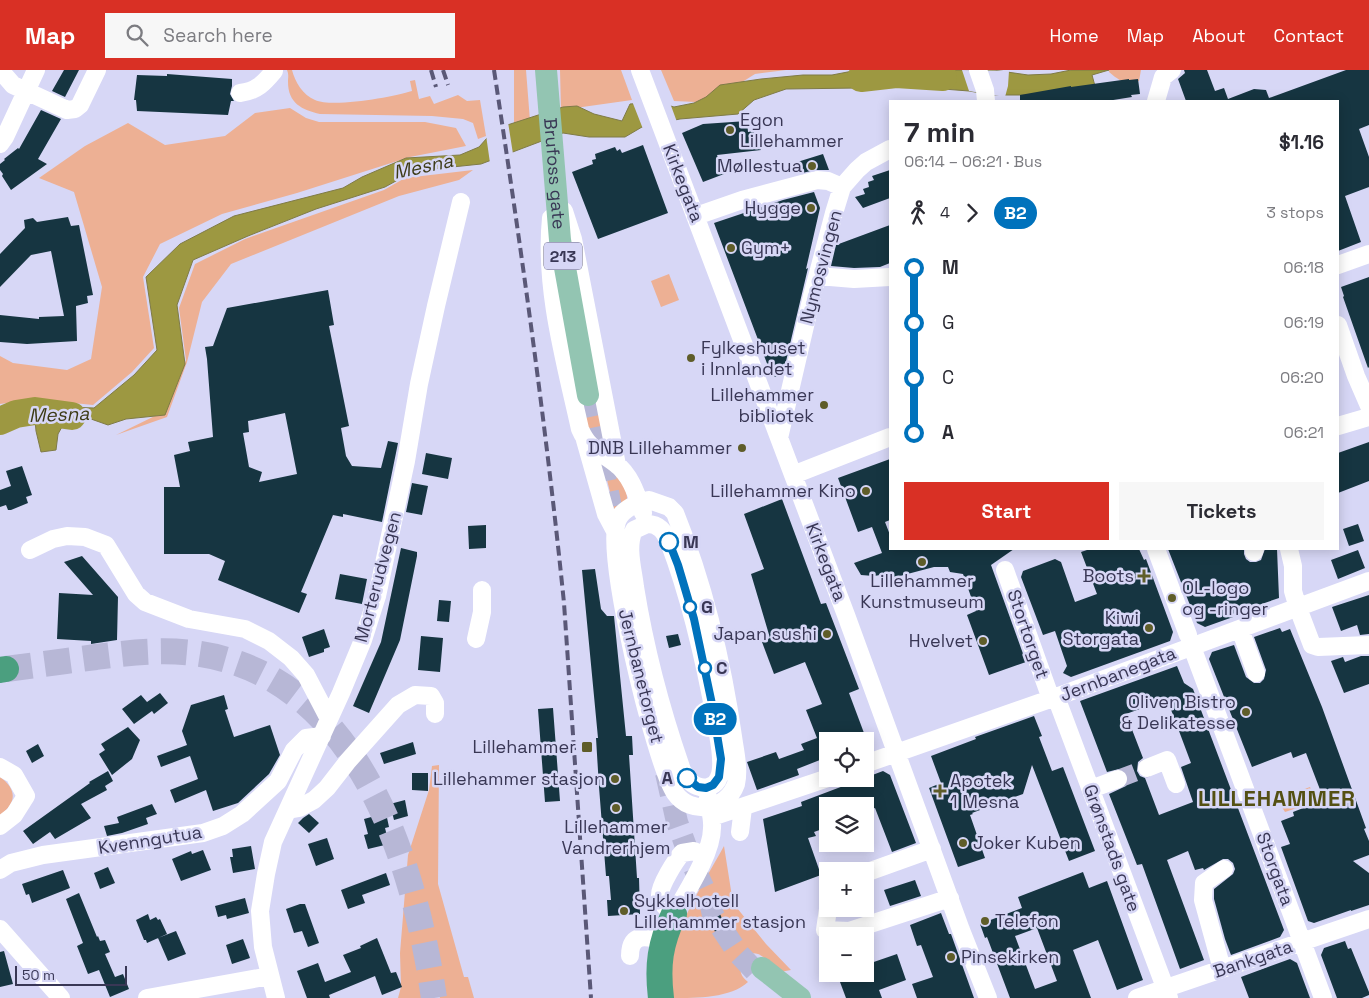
<!DOCTYPE html>
<html lang="en">
<head>
<meta charset="utf-8">
<style>
  :root { --surface:#fff; --page:#f7f7f7; --text:#2b2b33; --muted:#7c7c81; --accent:#d93025 }
  body { margin:0; font-family:"Space Grotesk",sans-serif; background:var(--page); color:var(--text); height:100vh; display:flex; flex-direction:column; font-size:19px; white-space:nowrap }
  * { box-sizing:border-box; margin:0 }
  p { font-size:16px; color:var(--muted) }
  .icon { flex:none; width:28px; height:28px; fill:none; stroke:currentColor; stroke-width:2; stroke-linecap:round; stroke-linejoin:round }
  .map { position:relative; flex:1; overflow:hidden }
  .drawer { position:absolute; left:889px; top:30px; width:450px; height:450px; display:flex; flex-direction:column; background:var(--surface); border-radius:0px; box-shadow:0 2px 12px #0003 }
  .drawer>* { flex:none }
  .badge { padding:0 10px; border-radius:16px; font-size:18px; line-height:32px }
  .controls { position:absolute; left:819px; top:662px; display:grid; gap:10px }
  .controls a { display:grid; place-items:center; width:55px; height:55px; border-radius:0px; background:var(--surface); box-shadow:0 2px 12px #0003; font-size:25px }
  .scale { position:absolute; left:15px; bottom:12px; width:112px; box-sizing:border-box; padding-left:5px; border:2px solid #393755; border-top:0; font-size:14px; line-height:18px; white-space:nowrap; color:#393755; -webkit-text-stroke:4px #d7d7f6; paint-order:stroke }
  .map>.badge { position:absolute; translate:-50% -50%; box-shadow:0 0 0 2px #fff }
  .legs { display:flex; align-items:center; gap:8px; height:55px; padding:0 15px; font-size:16px }
  .legs p { margin-inline-start:auto }
  .head { display:flex; align-items:center; justify-content:space-between; height:85px; padding:0 15px }
  h1 { font-size:28px; font-weight:700; line-height:38px }
  .primary-button { display:flex; gap:10px; margin-top:auto; padding:10px 15px }
  .primary-button a { flex:1; height:58px; border-radius:0px; background:var(--accent); color:#fff; font-size:20px; font-weight:700; line-height:58px; text-align:center }
  .primary-button a+a { background:var(--page); color:var(--text) }
  ul { padding:0 15px; list-style:none }
  li { display:flex; align-items:center; gap:18px; height:55px; font-size:19px }
  li i { display:grid; place-items:center; width:8px; height:100%; margin:0 6px; background:currentColor }
  li i::after { content:''; width:12px; height:12px; margin:-6px; border:4px solid; border-radius:50%; background:var(--surface) }
  li p { margin-inline-start:auto }
  li:first-child i { background:linear-gradient(#0000 50%,currentColor 0) }
  li:last-child i { background:linear-gradient(currentColor 50%,#0000 0) }
  header { display:flex; align-items:center; gap:30px; box-sizing:border-box; height:70px; padding:0 25px; background:var(--accent); color:#fff }
  header strong { font-size:24px }
  nav { display:flex; gap:28px; margin-inline-start:auto; font-size:18px }
  .search { width:350px; height:45px; background:var(--page); display:flex; align-items:center; gap:12px; box-sizing:border-box; padding:0 18px; border-radius:0px; color:var(--muted); font-size:19px }
  .map>svg:first-child { display:block }
</style>
</head>
<body>
<header>
<strong>Map</strong>
<div class="search"><svg class="icon" aria-label="search" viewBox="0 0 24 24"><circle cx="10" cy="10" r="6"/><path d="M15 15l6 6"/></svg>Search here</div>
<nav><a>Home</a><a>Map</a><a>About</a><a>Contact</a></nav>
</header>
<div class="map">
<svg width="1369" height="928" viewBox="0 0 1369 928">
  <rect width="100%" height="100%" fill="#d7d7f6"/>
  <path fill="#edb094" d="M287,0H292C295,12 303,25 315,30C333,38 393,27 412,21L410,11L415,10L419,29L430,26L434,34L458,25L467,31L480,30L486,66L478,69L473,53L463,49L432,46L320,44C302,40 288,33 288,12C288,7 289,5 287,0Z
    M514,0H526L530,51L514,62Z
    M560,0H621L632,30L561,40Z
    M661,0H786L755,4L731,19L696,32L674,31Z
    M1109,0H1141L1139,11C1123,13 1121,12 1109,2Z
    M290,38L306,48L319,52H425L456,58L466,76L410,87L297,123L222,144L160,174L143,207L154,278L132,302L93,335L34,329L0,334V286L13,293L67,300L91,289L102,217L74,122L39,108L85,76L128,53L165,75L225,66L255,43Z
    M473,100L459,110L399,126L231,194L202,232L187,292L167,347L116,365L163,342L186,290L179,238L195,194L245,169L384,120L405,108Z
    M669,204L679,230L661,237L651,211Z
    M596,325L609,378L590,366L580,328Z
    M606,400C616,404 631,420 626,433C624,437 619,442 616,446L605,402Z
    M439,695L438,814L464,907H468L474,928H440L439,924L432,923L422,928H398L401,917L400,883L408,785L429,720L432,696Z
    M0,707C17,719 17,733 0,745Z
    M1310,717L1325,753L1311,744L1306,735L1285,742L1277,729Z
    M724,776L733,833L766,874L791,900L780,902C774,897 764,886 758,884C746,880 738,892 741,903C742,907 745,909 748,912C731,928 697,928 673,928C672,918 670,907 671,897C675,855 704,813 724,776Z"/>
  <path fill="#9d9841" stroke="#7f7b47" d="M858,0H898L897,15L865,13L858,18L786,19L754,30L738,44L680,49L642,57L625,67H589L563,63L481,94L414,101L385,117L316,139L248,166L193,190L177,235L185,294L165,345L126,349L108,355L91,349L63,355L58,364L56,380L41,382L36,361L34,339L36,336L94,338L134,305L157,280L146,207L180,174L234,146L343,118L362,107L406,88L460,85L479,77L495,59L563,37L577,36L594,44L622,51L630,34L657,32L674,37L694,33L706,27L720,15L761,9L803,5H832Z
    M905,0H993L1028,5L1051,4L1071,0H1109L1092,5L1095,16L1031,25H993L969,21L904,16Z"/>
  <path fill="#d7d7f6" d="M962,0L1009,1L1008,16L1005,27L969,21Z
    M658,30L670,33L677,52L643,59L632,31Z
    M508,52L513,84L490,93L486,65L493,57Z"/>
  <g fill="none" stroke-linecap="round" stroke-linejoin="round">
    <path stroke="#9d9841" stroke-width="28" d="M861,8L896,4L943,7
      M0,351L16,344L35,341L72,346"/>
  </g>
  <path fill="#163541" fill-rule="evenodd" d="M64,0H79L65,27L52,21Z
    M1184,0H1207L1215,21L1224,18L1228,29L1254,19L1266,20L1269,28L1346,0H1369V55L1359,59L1369,87V117L1345,126L1361,172L1338,181V31H1186L1178,9L1185,3Z
    M167,4L232,9V16L230,24L234,31H231L228,45L137,41L136,30H134L137,5L167,6Z
    M1129,9V10L1138,9L1140,24L1131,25L1132,27L1107,31H1020V25L1071,16V17Z
    M41,40L61,49L38,89L47,94L11,120L2,106L3,104L0,100V94L5,90L4,89L18,78L19,79Z
    M747,51L748,62L759,60L761,80L717,85L724,104L703,112L682,63L703,54Z
    M643,75L668,143L598,169L572,102L593,94L592,90L596,89L595,84L615,77L617,81L620,79L622,83Z
    M823,84L829,100H815L798,104L794,93Z
    M890,100V128L863,138L855,127L865,124L863,119L869,117L868,112L874,110L872,106Z
    M814,122L820,138L806,199L808,198L783,304L780,307H775L771,304L714,153L783,130Z
    M68,147L71,156L79,155L93,225L87,226L88,233L76,236L77,271L27,274L0,272V245L39,249V247L64,246L51,181L31,185L0,217V184L25,158L24,150L33,148L37,152Z
    M890,155V193L880,197L854,198L831,196L836,175Z
    M1369,207V297L1368,298L1343,227L1344,226L1341,217Z
    M328,220L334,255L329,256L349,356L341,358L346,386L352,396L381,398L388,371L398,373L382,452L343,444V447L333,445L301,522L307,524L299,543L218,510L225,491L209,484H164V417H180L174,385L190,381L188,372L213,367L207,289L205,277L213,276L227,238ZM285,343L297,404L259,412L262,402L249,397L243,363L249,362L248,351Z
    M1369,372V411L1338,423V383Z
    M426,383L452,388L448,409L422,404Z
    M890,389V450L885,452L890,465V479H1014L991,495L1026,592L989,605L967,545L976,541L963,504L950,502L948,497H934L896,507L888,506L887,504L874,506L861,505L854,493L882,483L872,457L858,462L838,408Z
    M22,396L32,425L26,427L28,433L11,440H8L6,435L0,437V420L11,416L6,401Z
    M412,413L428,416L422,445L406,442Z
    M782,429L821,534L826,533L859,619L849,623L867,671H828V693L825,688L797,699L799,705L757,720L747,692L776,682L779,689L804,680L801,674L817,668L806,640L822,634L805,592L774,604L762,572L770,568L751,504L764,499L744,444Z
    M1358,454L1364,471L1349,476L1343,459Z
    M486,455V478L469,479L468,456Z
    M401,478L417,482V486L400,570L369,643L353,636L381,572Z
    M1090,479H1139L1144,490L1146,489L1173,562L1170,571L1071,607L1063,603L1067,596L1055,561L1043,565L1021,507L1023,501L1055,489L1061,492L1075,532L1097,524L1081,482Z
    M1168,479H1244V484L1246,489L1250,492H1256L1261,490L1265,479H1277L1279,528L1232,544L1233,547L1205,557L1197,553Z
    M1358,480L1365,498L1338,509L1331,490Z
    M82,486L118,527L117,570L91,574V571L57,569L59,523L93,525L64,492Z
    M595,499L601,539L607,546H614L626,666H632L633,685H629L637,808H639L640,844L608,846L607,830H611L609,806H606L599,717L596,668H598L582,500Z
    M340,504L367,509L362,534L335,529Z
    M1369,525V564L1360,565L1357,555L1341,561L1332,537Z
    M439,530L451,531L449,552L437,551Z
    M1280,558L1282,562L1290,559L1322,637L1366,758L1364,759L1369,771V785L1353,791L1369,803V835L1351,841V840L1314,853L1308,851L1281,777L1290,774L1281,751L1294,746L1293,742L1324,730L1306,683L1293,688L1291,682L1252,697L1209,589L1212,582L1234,575L1246,607L1254,613H1260L1264,609L1266,600L1254,567Z
    M324,559L330,577L324,579V582L309,587L302,567Z
    M678,564L681,575L669,578L666,566Z
    M421,566L443,568L440,602L418,600Z
    M1361,586H1369V614L1344,623L1331,591L1343,587L1345,592Z
    M1177,596L1184,613L1193,619L1284,860L1280,867L1231,885L1225,869L1214,829V819L1233,804L1235,799L1233,793L1228,789H1223L1204,800L1203,798L1195,800L1188,781L1167,790L1204,890L1180,899L1142,794L1137,795L1109,724L1126,716L1128,711V705L1124,701L1119,699L1107,702L1080,631ZM1167,629L1191,693L1181,697L1193,732L1159,745L1145,708L1140,706L1137,701L1138,692L1143,688L1126,644Z
    M160,623L168,633L154,644L152,641L134,654L122,639L141,625L147,632Z
    M224,625L228,639L225,640L234,667L270,655L280,685L269,704L238,733L213,741L206,720L175,733L170,720L198,709L190,686L161,697L157,686L187,675L182,661L191,635Z
    M553,638L560,731L545,732L538,639Z
    M1034,646L1042,666L1039,667L1052,701L1063,697L1095,781L1069,791L1032,695L1023,724L972,743L973,744L970,745L985,788L958,797L929,718L941,713L931,686L976,669L975,667Z
    M128,657L140,670L132,689L112,705L99,684L105,680L101,674Z
    M413,672L416,684L384,694L380,683Z
    M38,674L44,686L32,693L26,681Z
    M108,701L113,711L105,716L107,720L81,734L91,748L55,769L50,762L33,774L23,761L90,713L89,712Z
    M883,701L890,705L916,773L892,782L875,738L865,741V736H828V757L814,762L816,766L808,768L821,805L775,822L763,749L802,736L801,732Z
    M412,703H428V721L412,720Z
    M405,730L408,746L394,750L390,734Z
    M152,734L157,744L146,748L148,754L122,763L107,766L104,756L119,753L117,747Z
    M386,743L389,757L385,758L389,774L368,779L364,765L368,764L364,749Z
    M309,744L319,753L309,763L298,753L303,748Z
    M327,768L334,789L316,796L308,774Z
    M251,776L255,799L233,803L230,787H233L232,779Z
    M203,780L211,800L181,811L172,789L191,781L192,784Z
    M108,797L115,813L100,819L94,803Z
    M63,800L70,818L32,833L29,824L26,825L22,814Z
    M1083,802L1089,818L1107,811L1143,910L1117,920L1098,870L1073,880L1091,928H1010L987,867L985,868L980,854L1022,838L1018,827ZM1037,858L1057,911L1035,919L1015,866Z
    M386,803L390,815L362,825L365,833L348,839L341,820Z
    M915,810L921,826L890,836L884,820Z
    M79,823L97,867L98,866L100,871L105,870L110,882L105,884L115,907L123,904L129,919L110,927L99,900L88,904L77,876L83,873L66,829Z
    M245,828L249,843L227,849L226,845L218,847L215,836Z
    M300,834H305L319,873L308,877L302,861L294,863L286,839Z
    M718,840L730,865L719,870L707,845Z
    M941,843L949,864H951L974,928H917L912,914L933,907L921,875L917,876L910,855Z
    M148,844L150,850L156,847L158,850L160,849L167,864L147,873L146,870H144L136,850Z
    M176,861L186,884L168,891L158,868Z
    M377,868L391,903L396,902L402,917L382,925L375,906L329,925L330,928H307L297,901L318,893L325,912L351,902L343,885L361,878L360,876Z
    M243,869L250,888L232,894L226,875Z
    M1345,871L1348,879L1351,878L1369,922V925L1362,928H1337L1321,885L1324,878Z
    M4,881L13,914L0,917V882Z
    M897,884L906,910L879,920L882,928H846L837,904H865V895Z
    M1290,889L1297,893L1310,928H1249L1241,907Z"/>
  <g fill="none" stroke-linecap="round" stroke-linejoin="round">
    <path stroke="#b7b7d6" stroke-width="18" stroke-dasharray="18 9" stroke-linecap="butt" d="M1118,709L1147,698"/>
    <path stroke="#b7b7d6" stroke-width="22" stroke-dasharray="22 11" stroke-linecap="butt" d="M588,325L611,437
      M666,703L677,752L692,793L710,832L713,845L738,883L756,902"/>
    <path stroke="#b7b7d6" stroke-width="26" stroke-dasharray="26 13" stroke-linecap="butt" d="M6,599C36,595 66,591 96,587C128,583 160,579 193,583C357,603 414,790 434,928"/>
    <path stroke="#fff" stroke-width="18" d="M0,0L13,15L67,40L75,39L80,35L97,0
      M640,0L846,545L961,860L988,928
      M978,0L985,20L986,31
      M240,23C257,21 264,13 274,1
      M1156,31L1163,7L1172,0
      M0,74L5,67L36,0
      M564,141L573,169L617,395
      M696,146L742,130L817,110L828,111L842,117
      M551,148C544,218 565,291 580,359C589,380 600,381 616,394C631,405 637,426 643,443
      M1338,195L1369,184
      M818,206L854,209L890,207
      M1338,255L1356,306L1369,336
      M1338,356L1369,347
      M779,368L812,226L834,143L842,117L857,100L866,92L890,79
      M585,370L606,444L615,461
      M793,405L890,367
      M649,430L669,437L675,443C705,517 723,595 734,673C736,685 739,702 736,714C727,740 691,746 675,723C655,694 603,478 618,449C624,438 637,433 649,430Z
      M647,454C659,454 664,461 669,472C691,530 705,592 716,653C718,667 725,693 719,707C716,716 706,720 697,716C690,714 686,707 682,700C661,640 645,579 635,517C633,499 626,477 634,460Z
      M1156,479L1188,565
      M1289,479L1293,496V521L1298,538L1312,575L1318,577L1369,575
      M30,480L53,469L67,466L85,467L106,475L136,524L145,532L189,549L245,559L269,571L291,588L306,605L329,649
      M1254,482L1255,479
      M1005,500L1051,629
      M1240,559L1256,603
      M476,569L482,542V520
      M1195,585L1323,928
      M1056,627L1169,928
      M865,694L1056,627L1369,511
      M0,697L14,705L26,726L14,745L0,756
      M1147,698L1167,690L1176,714
      M1091,719L1118,709
      M288,740L299,738L314,730L327,718L348,691L398,635L415,625L431,626L435,633V644
      M712,747L828,708
      M740,762L743,738
      M704,785L694,781L682,783C675,791 660,815 660,825C660,834 668,839 674,844C687,821 712,783 712,758C713,748 709,737 708,727
      M0,800L11,793L43,785L203,763L223,756L242,744L278,711L294,680L306,668L322,666
      M865,803L932,779
      M828,839L825,860L849,861L950,828
      M0,859L61,928
      M630,886C630,862 647,866 664,871
      M1222,899L1203,830L1204,813L1224,799
      M147,928L270,906
      M276,928L263,877L260,841L266,804L273,772L341,623L363,570L377,526L406,391L419,314L436,236L461,132
      M1137,928L1369,849"/>
    <g stroke="#93c5b2" stroke-width="22">
      <path id="s1" d="M546,0L560,170L588,325"/>
      <path d="M762,898L800,928"/>
    </g>
    <path stroke="#4b9f7f" stroke-width="26" d="M0,600L6,599
      M661,928C657,895 660,874 674,844"/>
    <path stroke="#5a5877" stroke-width="4" stroke-dasharray="10 5" stroke-linecap="butt" d="M431,0L436,17
      M443,0L448,15
      M494,0C521,177 546,355 564,533L591,928"/>
  </g>
  <g fill="none" stroke-linecap="round" stroke-linejoin="round">
    <defs>
      <path id="line-1" d="M669,472L678,495L694,549L712,634L721,689L719,707L713,715L706,718L698,717L687,708"/>
    </defs>
    <use href="#line-1" stroke="#fff" stroke-width="11"/>
    <use href="#line-1" stroke="#0072bc" stroke-width="8"/>
  </g>
  <g fill="#5f5d29" stroke="#d7d7f6" stroke-width="2">
    <circle cx="730" cy="60" r="5"/>
    <circle cx="812" cy="96" r="5"/>
    <circle cx="811" cy="138" r="5"/>
    <circle cx="731" cy="178" r="5"/>
    <circle cx="691" cy="288" r="5"/>
    <circle cx="824" cy="335" r="5"/>
    <circle cx="742" cy="378" r="5"/>
    <circle cx="866" cy="421" r="5"/>
    <circle cx="922" cy="492" r="5"/>
    <path d="M1141.5 498.5h5v5h5v5h-5v5h-5v-5h-5v-5h5z"/>
    <circle cx="1172" cy="528" r="5"/>
    <circle cx="1149" cy="558" r="5"/>
    <circle cx="827" cy="564" r="5"/>
    <circle cx="983" cy="571" r="5"/>
    <circle cx="1246" cy="642" r="5"/>
    <rect x="581" y="671" width="12" height="12" rx="2.5"/>
    <circle cx="615" cy="709" r="5"/>
    <path d="M937.5 713.5h5v5h5v5h-5v5h-5v-5h-5v-5h5z"/>
    <circle cx="616" cy="738" r="5"/>
    <circle cx="963" cy="773" r="5"/>
    <circle cx="624" cy="841" r="5"/>
    <circle cx="985" cy="851" r="5"/>
    <circle cx="951" cy="887" r="5"/>
  </g>
  <g fill="#fff" stroke="#0072bc" stroke-width="2.5">
    <circle cx="669" cy="472" r="9"/>
    <circle cx="690" cy="537" r="6"/>
    <circle cx="705" cy="598" r="6"/>
    <circle cx="687" cy="708" r="9"/>
  </g>
  <g text-anchor="middle" stroke-width="5" stroke-linejoin="round" paint-order="stroke">
    <rect fill="#d7d7f6" stroke="#686785" stroke-width="1" x="544" y="172.5" width="38" height="27" rx="4"/>
    <g font-size="16" font-weight="bold" fill="#393755">
      <text x="563" y="192">213</text>
    </g>
    <g font-size="18" fill="#393755" stroke="#d7d7f6" text-anchor="end">
      <text x="740" y="56" text-anchor="start">Egon<tspan x="740" dy="21">Lillehammer</tspan></text>
      <text x="802" y="102">Møllestua</text>
      <text x="801" y="144">Hygge</text>
      <text x="741" y="184" text-anchor="start">Gym+</text>
      <text x="701" y="284" text-anchor="start">Fylkeshuset<tspan x="701" dy="21">i Innlandet</tspan></text>
      <text x="814" y="331">Lillehammer<tspan x="814" dy="21">bibliotek</tspan></text>
      <text x="732" y="384">DNB Lillehammer</text>
      <text x="856" y="427">Lillehammer Kino</text>
      <text x="1134" y="512">Boots</text>
      <text x="922" y="517" text-anchor="middle">Lillehammer<tspan x="922" dy="21">Kunstmuseum</tspan></text>
      <text x="1182" y="524" text-anchor="start">OL-logo<tspan x="1182" dy="21">og -ringer</tspan></text>
      <text x="1139" y="554">Kiwi<tspan x="1139" dy="21">Storgata</tspan></text>
      <text x="817" y="570">Japan sushi</text>
      <text x="973" y="577">Hvelvet</text>
      <text x="1236" y="638">Oliven Bistro<tspan x="1236" dy="21">&amp; Delikatesse</tspan></text>
      <text x="576" y="683">Lillehammer</text>
      <text x="605" y="715">Lillehammer stasjon</text>
      <text x="950" y="717" text-anchor="start">Apotek<tspan x="950" dy="21">1 Mesna</tspan></text>
      <text x="616" y="763" text-anchor="middle">Lillehammer<tspan x="616" dy="21">Vandrerhjem</tspan></text>
      <text x="973" y="779" text-anchor="start">Joker Kuben</text>
      <text x="634" y="837" text-anchor="start">Sykkelhotell<tspan x="634" dy="21">Lillehammer stasjon</tspan></text>
      <text x="995" y="857" text-anchor="start">Telefon</text>
      <text x="961" y="893" text-anchor="start">Pinsekirken</text>
    </g>
    <g font-size="18" fill="#393755" stroke="#d7d7f6">
      <text dy="6" stroke="none"><textPath href="#s1" startOffset="104">Brufoss gate</textPath></text>
      <text transform="translate(683 113) rotate(69)" y="6">Kirkegata</text>
      <text transform="translate(821 197) rotate(-75)" y="6">Nymosvingen</text>
      <text transform="translate(826 492) rotate(69)" y="6">Kirkegata</text>
      <text transform="translate(378 507) rotate(-75)" y="6">Morterudvegen</text>
      <text transform="translate(1028 564) rotate(71)" y="6">Stortorget</text>
      <text transform="translate(1118 604) rotate(-21)" y="6">Jernbanegata</text>
      <text transform="translate(641 606) rotate(76)" y="6">Jernbanetorget</text>
      <text transform="translate(150 770) rotate(-9)" y="6">Kvenngutua</text>
      <text transform="translate(1112 778) rotate(70)" y="6">Grønstads gate</text>
      <text transform="translate(1275 799) rotate(70)" y="6">Storgata</text>
      <text transform="translate(1253 889) rotate(-19)" y="6">Bankgata</text>
    </g>
    <g font-size="18" font-weight="bold" fill="#393755" stroke="#d7d7f6" text-anchor="start">
      <text x="683" y="478">M</text>
      <text x="701" y="543">G</text>
      <text x="716" y="604">C</text>
      <text x="673" y="714" text-anchor="end">A</text>
    </g>
    <g font-size="19" font-style="italic" fill="#3d3b16" stroke="#d7d7f6">
      <text transform="translate(423 96) rotate(-12)" y="7">Mesna</text>
      <text transform="translate(59 344) rotate(-2)" y="7">Mesna</text>
    </g>
    <g font-size="22" font-weight="bold" letter-spacing="1" fill="#545013" stroke="#d7d7f6">
      <text x="1277" y="736">LILLEHAMMER</text>
    </g>
  </g>
</svg>
<div class="controls">
<a><svg class="icon" aria-label="locate" viewBox="0 0 24 24"><circle cx="12" cy="12" r="6"/><path d="M12 2v4M12 18v4M2 12h4M18 12h4"/></svg></a>
<a><svg class="icon" aria-label="layers" viewBox="0 0 24 24"><path d="M12 4l9 5-9 5-9-5zM3 14l9 5 9-5"/></svg></a>
<a>+</a>
<a>−</a>
</div>
<div class="scale">50 m</div>
<b class="badge" style="left:715px;top:649px;background:#0072bc;color:#fff">B2</b>
<section class="drawer">
<div class="head"><div><h1>7 min</h1><p>06:14 – 06:21 · Bus</p></div><b>$1.16</b></div>
<div class="legs"><svg class="icon" aria-label="walk" viewBox="0 0 24 24"><circle cx="13" cy="4" r="2"/><path d="M13 8l-2 6 4 7M11 14l-3 7M7 12l3-4h3l4 4"/></svg>4<svg class="icon" aria-label="forward" viewBox="0 0 24 24"><path d="M9 5l7 7-7 7"/></svg><b class="badge" style="background:#0072bc;color:#fff">B2</b><p>3 stops</p></div>
<ul>
<li><i style="color:#0072bc"></i><b>M</b><p>06:18</p></li>
<li><i style="color:#0072bc"></i><span>G</span><p>06:19</p></li>
<li><i style="color:#0072bc"></i><span>C</span><p>06:20</p></li>
<li><i style="color:#0072bc"></i><b>A</b><p>06:21</p></li>
</ul>
<div class="primary-button"><a>Start</a><a>Tickets</a></div>
</section>
</div>
</body>
</html>
